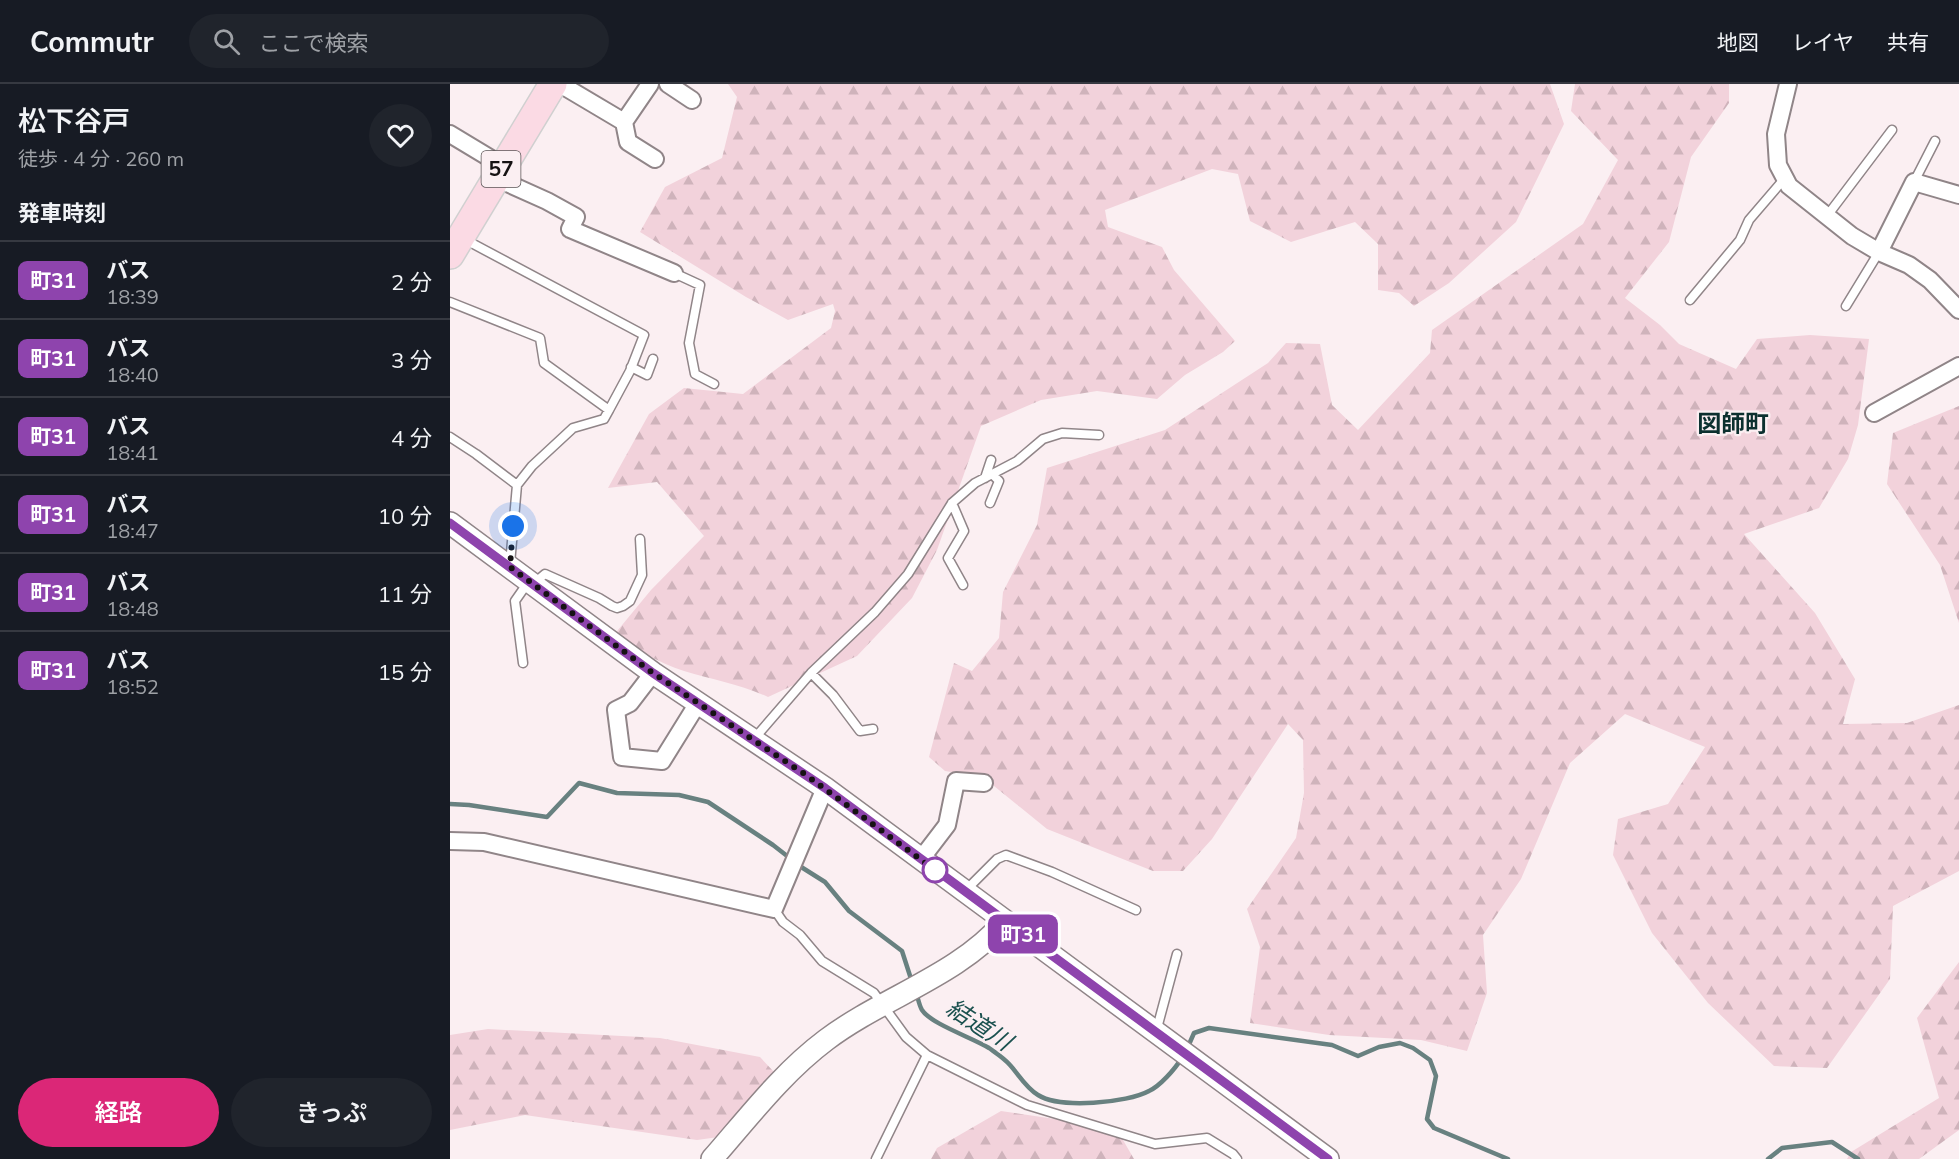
<!DOCTYPE html>
<html lang="ja">
<head>
<meta charset="utf-8">
<style>
  :root { --surface:#171b24; --page:#20242c; --text:#f1f3f6; --muted:#9ea1a6; --line:#363941; --accent:#db2777 }
  body { margin:0; font-family:Mulish,"Noto Sans JP",sans-serif; background:var(--page); color:var(--text); height:100vh; display:flex; flex-direction:column; font-size:22px; white-space:nowrap }
  * { box-sizing:border-box; margin:0 }
  p { font-size:20px; color:var(--muted) }
  .icon { flex:none; width:33px; height:33px; fill:none; stroke:currentColor; stroke-width:2; stroke-linecap:round; stroke-linejoin:round }
  .map { position:relative; flex:1; overflow:hidden }
  .side { display:flex; flex-direction:column; background:var(--surface); width:450px }
  .side>* { flex:none }
  .badge { padding:0 12px; border-radius:9px; font-size:21px; line-height:39px }
  .you { position:absolute; width:30px; height:30px; margin:-15px; border:4px solid #fff; border-radius:50%; background:#1a73e8; box-shadow:0 0 0 9px #1a73e833 }
  .map>.badge { position:absolute; translate:-50% -50%; box-shadow:0 0 0 3px #fff }
  h2 { padding:0 18px; font-size:22px; line-height:54px }
  .round { display:grid; place-items:center; flex:none; width:63px; height:63px; border-radius:32px; background:var(--page) }
  .overview { display:flex; align-items:center; justify-content:space-between; height:102px; padding:0 18px }
  h1 { font-size:28px; font-weight:600; line-height:45px }
  .button { display:flex; gap:12px; margin-top:auto; padding:12px 18px }
  .button a { flex:1; height:69px; border-radius:36px; background:var(--accent); color:#fff; font-size:24px; font-weight:600; line-height:69px; text-align:center }
  .button a+a { background:var(--page); color:var(--text) }
  ul { padding:0; list-style:none }
  li { display:flex; align-items:center; gap:18px; height:78px; padding:0 18px; border-top:2px solid var(--line) }
  li div { flex:1 }
  li b { display:block; font-size:22px }
  li em { font-style:normal }
  li .badge { min-width:66px; font-weight:700; text-align:center }
  header { display:flex; align-items:center; gap:36px; box-sizing:border-box; height:84px; padding:0 30px; background:var(--surface); border-bottom:2px solid var(--line) }
  header strong { font-size:28px }
  nav { display:flex; gap:33px; margin-inline-start:auto; font-size:21px }
  .search { width:420px; height:54px; background:var(--page); display:flex; align-items:center; gap:15px; box-sizing:border-box; padding:0 21px; border-radius:33px; color:var(--muted); font-size:22px }
  main { display:flex; flex:1; min-height:0 }
  .map>svg:first-child { display:block }
</style>
</head>
<body>
<header>
<strong>Commutr</strong>
<div class="search"><svg class="icon" aria-label="search" viewBox="0 0 24 24"><circle cx="10" cy="10" r="6"/><path d="M15 15l6 6"/></svg>ここで検索</div>
<nav><a>地図</a><a>レイヤ</a><a>共有</a></nav>
</header>
<main>
<section class="side">
<div class="overview"><div><h1>松下谷戸</h1><p>徒歩 · 4 分 · 260 m</p></div><a class="round"><svg class="icon" aria-label="heart" viewBox="0 0 24 24"><path d="M12 20l-8-8c-3-5 5-10 8-4 3-6 11-1 8 4z"/></svg></a></div>
<h2>発車時刻</h2>
<ul>
<li><span class="badge" style="background:#8e44ad;color:#fff">町31</span><div><b>バス</b><p>18:39</p></div><em>2 分</em></li>
<li><span class="badge" style="background:#8e44ad;color:#fff">町31</span><div><b>バス</b><p>18:40</p></div><em>3 分</em></li>
<li><span class="badge" style="background:#8e44ad;color:#fff">町31</span><div><b>バス</b><p>18:41</p></div><em>4 分</em></li>
<li><span class="badge" style="background:#8e44ad;color:#fff">町31</span><div><b>バス</b><p>18:47</p></div><em>10 分</em></li>
<li><span class="badge" style="background:#8e44ad;color:#fff">町31</span><div><b>バス</b><p>18:48</p></div><em>11 分</em></li>
<li><span class="badge" style="background:#8e44ad;color:#fff">町31</span><div><b>バス</b><p>18:52</p></div><em>15 分</em></li>
</ul>
<div class="button"><a>経路</a><a>きっぷ</a></div>
</section>
<div class="map">
<svg width="1509" height="1075" viewBox="0 0 1509 1075">
  <defs>
    <pattern id="forest-firs" width="22" height="20" patternUnits="userSpaceOnUse" patternTransform="scale(1.5)"><rect width="22" height="20" fill="#f2d2db"/><path d="M5 1l3.5 6h-7zM16 11l3.5 6h-7z" fill="#cfb3bb"/></pattern>
  </defs>
  <rect width="100%" height="100%" fill="#fbeff2"/>
  <path fill="url(#forest-firs)" d="M278,0H1100L1114,40L1066,138L999,199L964,222L949,209L928,206V160L905,138L841,158L800,137L788,90L762,85L655,126L658,143L712,163L724,186L785,257L773,268L735,291L707,315L647,307L591,316L531,342L487,466L462,514L407,572L318,613C290,600 263,596 234,587C209,579 186,565 163,552L201,506L254,452L207,398L158,404L199,330L234,304L293,310L381,244L385,227L383,220L338,236L296,213L190,148L215,103L272,74L287,13Z
    M1125,0H1279V19L1241,73L1219,158L1175,214L1210,241L1229,260L1286,285L1307,255L1360,251L1419,255L1408,341L1398,375L1369,424L1294,450L1365,529L1405,595L1393,640L1457,639L1509,621V787L1443,822L1440,895L1377,984L1324,982L1258,919L1202,849L1163,771L1168,735L1218,720L1255,663L1175,630L1120,679L1071,795L1033,851L1037,909L1017,967L971,956L879,951L800,939L810,863L797,825L846,754L854,709L853,656L838,640L762,755L733,787H703L597,745L533,693L495,687L479,673L504,579L522,587L549,554L553,508L587,441L597,384L715,346L818,279L836,259L870,260L882,321L908,346L980,269L982,246L1133,140L1168,76L1121,27Z
    M1509,322V539L1490,481L1437,400L1443,349Z
    M1509,878V1046L1469,1075H1397L1401,1068L1489,1014L1467,934Z
    M38,945L210,954L310,973L324,988L320,1013L283,1051L247,1056L75,1031L0,1046V951Z
    M551,1027L666,1044L684,1075H481L487,1064Z"/>
  <g fill="none" stroke-linecap="round" stroke-linejoin="round">
    <path stroke="#688180" stroke-width="4.5" d="M0,720L19,721L97,733L129,699L167,709L229,711L258,718L323,761L341,775
      M348,781L375,798L399,827L452,867L462,898
      M466,908C468,914 469,921 472,926C481,940 523,954 539,964C546,969 554,974 560,981C569,991 576,1004 588,1011C610,1025 677,1019 699,1007C710,1002 725,985 731,975
      M737,965L744,949L759,944L882,961L908,972L929,963L950,959L963,964L980,976L986,992L977,1035L984,1044L1058,1075
      M1318,1075L1332,1064L1382,1058L1408,1075"/>
    <defs>
      <path id="service" d="M1464,98L1485,57
        M1377,132L1442,46
        M14,155L194,251L180,287L159,326
        M224,189L250,201L239,259L245,290L264,300
        M1240,216L1290,156L1299,136L1335,94
        M0,218L90,254L94,279L159,326L154,335L123,344L82,382L67,401L60,480
        M1396,222L1429,168
        M181,283L197,291L203,275
        M0,353L26,370L67,401
        M535,394L541,376
        M502,419L514,447L498,474L513,501
        M540,419L549,397L542,390
        M83,500L95,490L149,514L162,522L167,524L173,522L180,517L192,491L190,455
        M73,579L65,517L79,497
        M361,589L383,611L410,647L423,645
        M303,656L361,589L425,528L458,490L502,419L525,399L567,377L593,355L612,349L649,351
        M515,807L547,775L556,771L602,788L686,826
        M324,825L333,838L350,851L372,877L424,909L456,953L477,971L577,1021L705,1060L757,1054L783,1070L787,1075
        M706,948L727,870
        M426,1075L477,971"/>
      <path id="minor" d="M110,0L174,38L200,0
        M218,0L242,16
        M1338,0L1326,50L1328,81L1339,102L1402,152L1429,168L1459,181L1480,196L1509,226
        M174,38L178,58L205,75
        M0,50L53,82
        M46,94L97,117L126,133L120,145L224,189
        M1429,168L1464,98L1509,111
        M1424,329L1509,282
        M203,589L180,619L166,626L172,673L212,677L248,619
        M0,757L34,758L324,825L375,704
        M471,775L497,741L506,697L534,699"/>
      <path id="tertiary" d="M0,439L203,589L375,704L878,1075
        M262,1075C298,1034 332,989 376,956C433,913 508,892 555,837"/>
      <path id="primary" d="M0,171L103,0"/>
    </defs>
    <use href="#service" stroke="#908588" stroke-width="11"/>
    <use href="#minor" stroke="#908588" stroke-width="20"/>
    <use href="#tertiary" stroke="#908588" stroke-width="24"/>
    <use href="#primary" stroke="#d0d0d0" stroke-width="30"/>
    <use href="#service" stroke="#fff" stroke-width="8"/>
    <use href="#minor" stroke="#fff" stroke-width="16"/>
    <use href="#tertiary" stroke="#fff" stroke-width="21"/>
    <use href="#primary" stroke="#fbdae4" stroke-width="27"/>
  </g>
  <g fill="none" stroke-linecap="round" stroke-linejoin="round">
    <defs>
      <path id="line" d="M0,439L203,589L375,704L878,1075"/>
    </defs>
    <use href="#line" stroke="#fff" stroke-width="14"/>
    <use href="#line" stroke="#8e44ad" stroke-width="9"/>
    <path stroke="#161213" stroke-width="6" stroke-dasharray="0 10.8" d="M63,442L60,483L203,589L356,691L485,786"/>
  </g>
  <circle fill="#fff" stroke="#8e44ad" stroke-width="3" cx="485" cy="786" r="12"/>
  <g text-anchor="middle" stroke-width="4.5" stroke-linejoin="round" paint-order="stroke">
    <rect fill="#fbeff2" stroke="#5b5456" stroke-width="1.5" x="31.5" y="67" width="39" height="36" rx="4.5"/>
    <g font-size="21" font-weight="bold" fill="#161213">
      <text x="51" y="92">57</text>
    </g>
    <g font-size="24" font-weight="bold" fill="#0c302f" stroke="#fbeff2">
      <text x="1283" y="348">図師町</text>
    </g>
    <g font-size="24" font-style="italic" fill="#1b514f" stroke="#fbeff2">
      <text transform="translate(529 941) rotate(33)" y="8">結道川</text>
    </g>
  </g>
</svg>
<div class="you" style="left:63px;top:442px"></div>
<b class="badge" style="left:573px;top:850px;background:#8e44ad;color:#fff">町31</b>
</div>
</main>
</body>
</html>
